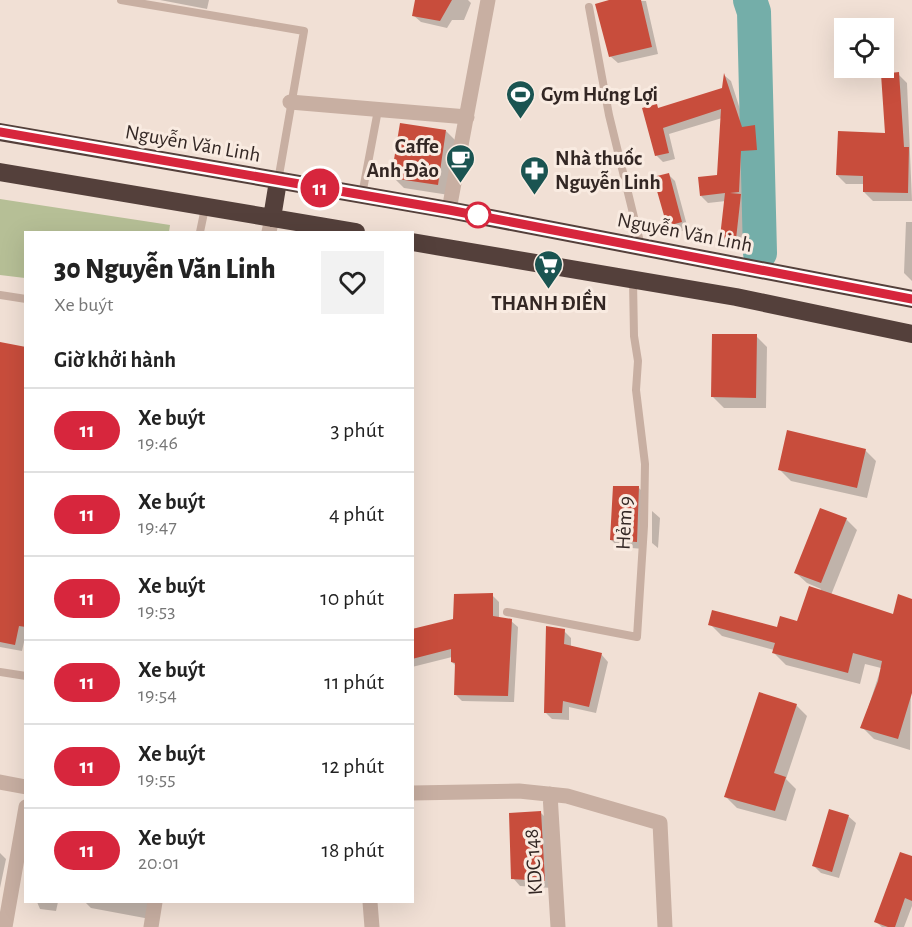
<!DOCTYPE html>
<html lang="vi">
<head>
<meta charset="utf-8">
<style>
  :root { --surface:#fff; --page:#f2f2f2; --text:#222; --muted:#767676; --line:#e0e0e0 }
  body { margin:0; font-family:"Alegreya Sans",sans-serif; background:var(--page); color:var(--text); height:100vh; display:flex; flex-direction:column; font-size:22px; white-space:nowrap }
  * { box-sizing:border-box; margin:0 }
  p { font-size:20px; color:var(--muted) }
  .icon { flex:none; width:33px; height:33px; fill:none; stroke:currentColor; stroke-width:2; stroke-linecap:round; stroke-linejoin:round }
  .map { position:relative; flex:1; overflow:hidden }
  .side { position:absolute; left:24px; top:231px; width:390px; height:672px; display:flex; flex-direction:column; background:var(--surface); border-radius:0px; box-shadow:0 6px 24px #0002 }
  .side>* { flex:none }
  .badge { padding:0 12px; border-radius:20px; font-size:21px; line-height:39px }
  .fabs { position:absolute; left:834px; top:18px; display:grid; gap:12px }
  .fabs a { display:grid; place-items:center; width:60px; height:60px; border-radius:0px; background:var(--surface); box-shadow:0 6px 24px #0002; font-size:30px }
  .map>.badge { position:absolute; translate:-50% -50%; box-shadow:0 0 0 3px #fff }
  h2 { padding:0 30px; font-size:22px; line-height:54px }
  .round { display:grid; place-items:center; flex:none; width:63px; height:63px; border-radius:0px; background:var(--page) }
  .headline { display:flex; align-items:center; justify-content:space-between; height:102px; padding:0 30px }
  h1 { font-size:28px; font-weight:800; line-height:45px }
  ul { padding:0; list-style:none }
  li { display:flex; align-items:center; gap:18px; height:84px; padding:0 30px; border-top:2px solid var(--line) }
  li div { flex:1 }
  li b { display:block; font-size:22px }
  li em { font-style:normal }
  li .badge { min-width:66px; font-weight:700; text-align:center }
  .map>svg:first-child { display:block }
</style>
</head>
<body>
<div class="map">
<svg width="912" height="927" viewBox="0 0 912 927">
  <rect width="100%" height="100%" fill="#f1e0d5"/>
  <path fill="#b6bf96" d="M0,199L170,225L169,232H26L25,278L0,275Z"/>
  <path fill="#0003" d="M160,0H209L207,9Z
    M417,0H468L471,3L464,20H452L447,28L421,22L413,15Z
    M615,0L646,1L658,54L618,63L610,56Z
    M898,74L907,83L912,201H873L864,192V184H846L837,175L887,135Z
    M725,76L731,81L746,128L755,127L761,134L763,156L747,158L745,200L748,203L742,245L728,243L721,236L726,201L708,203L701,196L719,177L722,118L669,134L675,159L663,162L656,155V106L659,109L724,89Z
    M446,131L457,142L449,195L404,188L393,177Z
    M668,174L675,181L688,229L676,233L668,225Z
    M906,222H912V281L904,273Z
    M756,336L767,347L766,408H724L713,397Z
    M0,344L26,348V633L22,651L0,647Z
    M865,450L876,461L867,498L791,481L780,470Z
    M638,487L645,494L644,549L619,547L611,540Z
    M652,511L660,518L658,548L652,543Z
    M846,519L857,530L831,595L894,616L912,600L910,750L874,739L862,727L881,668L865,664L860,684L786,665L774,653V650L722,636L710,624L778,629L798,623L821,589L807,583L796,573Z
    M492,595L499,602V619L511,621L518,627L514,702L462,701L455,694L456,666L452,662V657L412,667V631L454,620Z
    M564,631L571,638V647L601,654L608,662L596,713L569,707V720L552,719L545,712Z
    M796,705L807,716L786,779L796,789L786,821L737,808L726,797Z
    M541,813L548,820L552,888L520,886L513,878Z
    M848,816L856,823L839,878L821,873L814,866Z
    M0,853L6,859L0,888Z
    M912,858V906L904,927H882L876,922Z
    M37,902H58L56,911L40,909Z
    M85,902H148L150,919L91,908Z"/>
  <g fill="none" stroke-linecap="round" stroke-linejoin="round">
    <path stroke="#74aea9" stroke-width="34" d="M750,0L754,12L760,253"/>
  </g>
  <path fill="#c84d3c" d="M415,0H452L440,21L412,16Z
    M609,0H641L652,47L609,57L595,4Z
    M899,72L904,147H909L908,193L863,192V176L836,175L838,131L885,133L881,74Z
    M724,73L742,127L755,125L757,150L741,151L739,192L730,193L741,194L736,239L720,237L725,193L700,196L698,177L717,175L721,109L663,128L669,153L655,156L642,108L657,104L658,108L722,88Z
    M400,123L446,130L438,185L391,178Z
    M669,173L682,222L667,226L653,177Z
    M712,334H757L756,398L711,397Z
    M0,342L26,347V627L19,626L15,645L0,642Z
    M787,430L866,449L857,488L778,470Z
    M613,486H639L637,542L610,540Z
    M820,508L847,518L821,583L794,573Z
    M809,586L893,614L898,594L912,599V693L898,739L860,728L878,681L882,661L853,653L848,673L772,653L775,643L708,625L712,610L777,627L780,616L797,621Z
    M493,593V616L512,619L508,696L454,695L455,663L451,662V649L412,659V629L453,619L454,594Z
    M546,626L565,629L564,644L602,653L589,707L563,701L562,713H544Z
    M759,692L797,704L774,773L786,777L775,811L724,797Z
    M829,809L849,815L832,872L812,866Z
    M541,811L545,881L511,879L509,813Z
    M900,852L912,856V901L905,898L895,927H888L874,922Z"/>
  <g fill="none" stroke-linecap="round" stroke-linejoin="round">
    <path stroke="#c8afa2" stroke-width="8" d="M121,0L304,31L278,181
      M589,7L609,115L641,246
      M362,195L378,110
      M200,232L205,208
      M0,295L26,299
      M507,612L637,637L644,526L645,464L636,390L638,361L634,336L633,281
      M0,672L26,676"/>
    <path stroke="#c8afa2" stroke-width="15" d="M290,102L467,117
      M449,210L488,0
      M269,232L272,218
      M0,782L26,787
      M412,793L519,791L567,796L660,823L665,927
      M550,794L558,927
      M370,902L372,927
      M5,927L26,807
      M151,927L155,902"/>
    <path stroke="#54403b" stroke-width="18" d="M0,132L449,210L912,299
      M0,172L356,232
      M272,218L278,181
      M412,242L736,297L912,334"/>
  </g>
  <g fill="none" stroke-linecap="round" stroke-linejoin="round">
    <defs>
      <path id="line" d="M0,132L449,210L912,299"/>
    </defs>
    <use href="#line" stroke="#fff" stroke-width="14"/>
    <use href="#line" stroke="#d7263d" stroke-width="9"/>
  </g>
  <defs>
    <symbol id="stadium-pin" viewBox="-11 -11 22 30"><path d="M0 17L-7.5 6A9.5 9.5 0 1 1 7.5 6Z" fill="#1a5451" stroke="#f9ebe1"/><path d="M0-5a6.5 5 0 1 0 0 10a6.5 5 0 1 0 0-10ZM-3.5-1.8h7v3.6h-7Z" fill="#fff"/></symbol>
    <symbol id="cafe-pin" viewBox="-11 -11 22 30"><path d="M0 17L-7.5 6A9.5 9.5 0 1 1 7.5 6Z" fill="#1a5451" stroke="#f9ebe1"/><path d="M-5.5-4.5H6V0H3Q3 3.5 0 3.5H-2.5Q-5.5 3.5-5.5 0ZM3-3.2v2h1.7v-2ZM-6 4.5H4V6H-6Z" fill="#fff"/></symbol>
    <symbol id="pharmacy-pin" viewBox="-11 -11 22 30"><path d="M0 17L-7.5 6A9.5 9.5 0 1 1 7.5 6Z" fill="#1a5451" stroke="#f9ebe1"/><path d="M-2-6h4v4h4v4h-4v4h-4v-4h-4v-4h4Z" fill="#fff"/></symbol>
    <symbol id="supermarket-pin" viewBox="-11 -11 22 30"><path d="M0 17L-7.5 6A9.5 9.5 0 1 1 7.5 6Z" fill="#1a5451" stroke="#f9ebe1"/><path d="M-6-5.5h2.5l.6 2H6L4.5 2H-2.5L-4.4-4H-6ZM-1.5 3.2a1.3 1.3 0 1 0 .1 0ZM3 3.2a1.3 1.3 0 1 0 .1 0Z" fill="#fff"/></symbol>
  </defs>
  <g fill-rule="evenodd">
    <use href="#stadium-pin" x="504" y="78" width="33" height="45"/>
    <use href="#cafe-pin" x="444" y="142" width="33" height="45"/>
    <use href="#pharmacy-pin" x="518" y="154" width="33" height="45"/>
    <use href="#supermarket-pin" x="532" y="248" width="33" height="45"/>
  </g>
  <circle fill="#fff" stroke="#d7263d" stroke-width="3" cx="478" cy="215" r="12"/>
  <g text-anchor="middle" stroke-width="6" stroke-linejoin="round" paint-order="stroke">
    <g font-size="21" font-weight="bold" fill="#332724" stroke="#f9ebe1" text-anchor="start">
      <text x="541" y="101">Gym Hưng Lợi</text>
      <text x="439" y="153" text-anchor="end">Caffe<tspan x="439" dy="24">Anh Đào</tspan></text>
      <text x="555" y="165">Nhà thuốc<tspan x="555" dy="24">Nguyễn Linh</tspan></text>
      <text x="549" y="310" text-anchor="middle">THANH ĐIỀN</text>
    </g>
    <g font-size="21" fill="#332724" stroke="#f9ebe1">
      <text transform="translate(193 143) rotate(10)" y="7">Nguyễn Văn Linh</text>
      <text transform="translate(685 232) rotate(11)" y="7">Nguyễn Văn Linh</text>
      <text transform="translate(624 523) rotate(-87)" y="7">Hẻm 9</text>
      <text transform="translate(533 862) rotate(-94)" y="7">KDC 148</text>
    </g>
  </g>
</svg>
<div class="fabs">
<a><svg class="icon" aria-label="locate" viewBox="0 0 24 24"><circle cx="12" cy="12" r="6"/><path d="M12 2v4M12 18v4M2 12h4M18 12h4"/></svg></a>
</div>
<b class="badge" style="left:320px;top:188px;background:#d7263d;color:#fff">11</b>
<section class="side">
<div class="headline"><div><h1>30 Nguyễn Văn Linh</h1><p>Xe buýt</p></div><a class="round"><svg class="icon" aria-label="heart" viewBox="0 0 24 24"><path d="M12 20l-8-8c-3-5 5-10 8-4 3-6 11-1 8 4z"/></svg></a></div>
<h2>Giờ khởi hành</h2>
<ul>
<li><span class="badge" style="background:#d7263d;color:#fff">11</span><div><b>Xe buýt</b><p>19:46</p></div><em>3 phút</em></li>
<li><span class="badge" style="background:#d7263d;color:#fff">11</span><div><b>Xe buýt</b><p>19:47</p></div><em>4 phút</em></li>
<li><span class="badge" style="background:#d7263d;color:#fff">11</span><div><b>Xe buýt</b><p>19:53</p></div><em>10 phút</em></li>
<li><span class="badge" style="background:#d7263d;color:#fff">11</span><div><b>Xe buýt</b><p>19:54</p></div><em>11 phút</em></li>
<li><span class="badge" style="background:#d7263d;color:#fff">11</span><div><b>Xe buýt</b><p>19:55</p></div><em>12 phút</em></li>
<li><span class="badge" style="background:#d7263d;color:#fff">11</span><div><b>Xe buýt</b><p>20:01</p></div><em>18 phút</em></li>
</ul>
</section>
</div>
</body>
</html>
